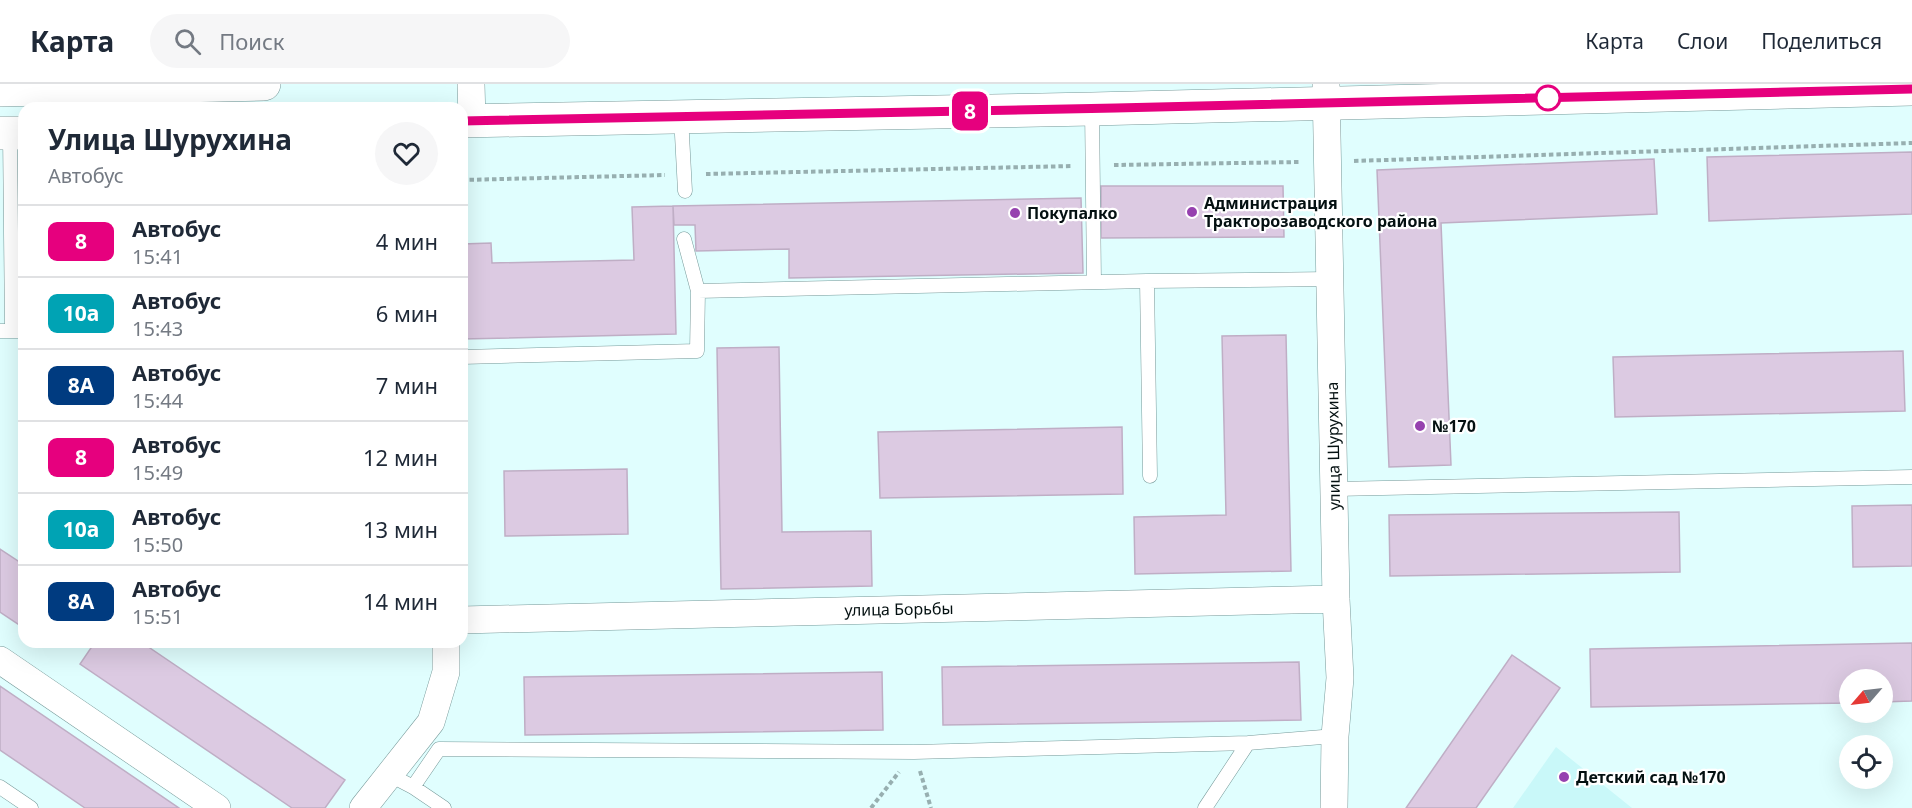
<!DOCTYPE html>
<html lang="ru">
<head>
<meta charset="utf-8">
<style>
  :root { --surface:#fff; --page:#f6f6f7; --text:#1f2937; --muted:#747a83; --line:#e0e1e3 }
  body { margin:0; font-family:"Noto Sans",sans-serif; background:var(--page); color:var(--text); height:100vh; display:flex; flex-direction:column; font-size:22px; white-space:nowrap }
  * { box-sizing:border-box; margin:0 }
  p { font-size:20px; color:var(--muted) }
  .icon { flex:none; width:33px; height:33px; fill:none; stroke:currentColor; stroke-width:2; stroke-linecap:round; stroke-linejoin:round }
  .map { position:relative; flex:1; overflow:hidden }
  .details { position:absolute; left:18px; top:18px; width:450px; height:546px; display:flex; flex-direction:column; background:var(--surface); border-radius:18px; box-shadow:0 6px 24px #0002 }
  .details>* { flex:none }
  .badge { padding:0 12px; border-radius:9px; font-size:21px; line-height:39px }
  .needle { width:39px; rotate:242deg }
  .buttons { position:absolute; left:1839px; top:585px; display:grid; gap:12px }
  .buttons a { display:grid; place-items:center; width:54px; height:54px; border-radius:50%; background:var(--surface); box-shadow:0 6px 24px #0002; font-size:30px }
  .map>.badge { position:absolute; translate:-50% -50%; box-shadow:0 0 0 3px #fff }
  .round { display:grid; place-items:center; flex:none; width:63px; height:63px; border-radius:32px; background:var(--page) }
  .headline { display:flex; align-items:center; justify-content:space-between; height:102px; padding:0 30px }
  h1 { font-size:28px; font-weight:700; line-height:45px }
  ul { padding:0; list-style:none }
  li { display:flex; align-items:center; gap:18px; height:72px; padding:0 30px; border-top:2px solid var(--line) }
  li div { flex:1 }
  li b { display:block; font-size:22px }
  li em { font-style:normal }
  li .badge { min-width:66px; font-weight:700; text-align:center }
  header { display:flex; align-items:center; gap:36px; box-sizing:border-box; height:84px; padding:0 30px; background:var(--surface); border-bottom:2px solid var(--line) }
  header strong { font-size:28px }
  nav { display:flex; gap:33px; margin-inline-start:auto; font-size:21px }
  .search { width:420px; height:54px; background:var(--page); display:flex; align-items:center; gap:15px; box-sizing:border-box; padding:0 21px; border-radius:33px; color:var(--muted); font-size:22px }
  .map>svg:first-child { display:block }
</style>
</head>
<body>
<header>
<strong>Карта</strong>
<div class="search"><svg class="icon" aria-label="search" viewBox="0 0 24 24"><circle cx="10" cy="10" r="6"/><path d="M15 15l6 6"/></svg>Поиск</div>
<nav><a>Карта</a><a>Слои</a><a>Поделиться</a></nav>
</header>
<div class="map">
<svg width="1912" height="724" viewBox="0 0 1912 724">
  <rect width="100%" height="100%" fill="#e0fefe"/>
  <path fill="#c9f8f9" d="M1556,663L1632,724H1513Z"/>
  <path fill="#dccae2" stroke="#bfaec5" stroke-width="1.5" d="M1912,68V130L1709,137L1707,73Z
    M1654,75L1657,130L1441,139L1451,381L1389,383L1377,86Z
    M1101,102H1283L1284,153L1101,154Z
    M1081,114L1083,189L789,194V165L696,167L695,141H674L673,122Z
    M673,122L676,250L462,255V160L491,159L492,179L634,176L632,123Z
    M1286,251L1291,487L1135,490L1134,433L1226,431L1222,252Z
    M779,263L782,448L871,447L872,502L721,505L717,264Z
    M1903,267L1905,327L1615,333L1613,273Z
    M1122,343L1123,410L880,414L878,348Z
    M627,385L628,450L505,452L504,387Z
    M1912,421V482L1853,483L1852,422Z
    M1679,428L1680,488L1390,492L1389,431Z
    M0,465L24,481V544L0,528Z
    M95,558H141L345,696L325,724H292L80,580Z
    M1912,559V617L1882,618V596H1850V619L1591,623L1590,565Z
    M1512,571L1560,604L1476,724H1406Z
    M1299,578L1301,636L943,641L942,583Z
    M882,588L883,646L525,651L524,593Z
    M0,602L179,724H85L0,666Z"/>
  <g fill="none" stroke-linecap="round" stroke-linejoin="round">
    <defs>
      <path id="lane" d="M1092,25L1094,198
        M681,32L685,107
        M10,49L12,247
        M684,155L698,207
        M1147,197L1150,392
        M0,247H24
        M462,273L697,267L698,207L1147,197L1329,195
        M1335,405L1912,393
        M390,691L413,703L444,724
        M0,703L31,724
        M413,703L439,665L914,668L1248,659L1335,652
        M1205,724L1248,659"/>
      <path id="street" d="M471,0L472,36
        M1326,0L1336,515L1340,594L1335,652L1334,724
        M462,536L1336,515
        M0,576L217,724
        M363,724L431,638L446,588V558"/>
      <path id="primary" d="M0,6L264,0
        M462,37L1092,25L1912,5
        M0,49H24"/>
    </defs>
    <use href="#lane" stroke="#779a9a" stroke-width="15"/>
    <use href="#street" stroke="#779a9a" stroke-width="28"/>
    <use href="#primary" stroke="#779a9a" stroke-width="34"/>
    <path stroke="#97afb0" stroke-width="4" stroke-dasharray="4.5 3" stroke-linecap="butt" d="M1354,77L1912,59
      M1114,81L1301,78
      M706,90L1073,82
      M462,96L665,91
      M920,687L931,724
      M871,724L899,688"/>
    <use href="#lane" stroke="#fff" stroke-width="14"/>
    <use href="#street" stroke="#fff" stroke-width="27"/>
    <use href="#primary" stroke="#fff" stroke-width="33"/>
  </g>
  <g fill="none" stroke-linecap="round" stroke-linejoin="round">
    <defs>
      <path id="line" d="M462,37L1116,24L1912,5"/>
    </defs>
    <use href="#line" stroke="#fff" stroke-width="14"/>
    <use href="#line" stroke="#e6007e" stroke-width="9"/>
  </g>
  <circle fill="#fff" stroke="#e6007e" stroke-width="3" cx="1548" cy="14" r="12"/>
  <g fill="#9641af" stroke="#fff" stroke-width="2">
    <circle cx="1192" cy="128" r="6"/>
    <circle cx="1015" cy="129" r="6"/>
    <circle cx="1420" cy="342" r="6"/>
    <circle cx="1564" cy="693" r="6"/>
  </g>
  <g text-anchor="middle" stroke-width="4.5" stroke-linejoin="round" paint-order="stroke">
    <g font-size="16" font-weight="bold" fill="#041011" stroke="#fff" text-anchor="start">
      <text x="1204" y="125">Администрация<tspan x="1204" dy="18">Тракторозаводского района</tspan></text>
      <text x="1027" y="135">Покупалко</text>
      <text x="1432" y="348">№170</text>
      <text x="1576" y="699">Детский сад №170</text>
    </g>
    <g font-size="16" fill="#041011" stroke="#fff">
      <text transform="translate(1333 362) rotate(-91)" y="6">улица Шурухина</text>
      <text transform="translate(899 525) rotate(-1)" y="6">улица Борьбы</text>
    </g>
  </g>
</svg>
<div class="buttons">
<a><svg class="needle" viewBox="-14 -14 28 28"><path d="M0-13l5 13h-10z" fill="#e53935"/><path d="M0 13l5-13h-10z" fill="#747a83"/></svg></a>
<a><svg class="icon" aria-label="locate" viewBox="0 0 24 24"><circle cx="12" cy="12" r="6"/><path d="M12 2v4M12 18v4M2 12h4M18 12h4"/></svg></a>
</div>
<b class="badge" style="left:970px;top:27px;background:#e6007e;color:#fff">8</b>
<section class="details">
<div class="headline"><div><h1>Улица Шурухина</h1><p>Автобус</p></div><a class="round"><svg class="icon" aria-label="heart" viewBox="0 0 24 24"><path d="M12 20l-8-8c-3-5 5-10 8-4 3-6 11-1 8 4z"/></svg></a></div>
<ul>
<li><span class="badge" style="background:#e6007e;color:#fff">8</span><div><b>Автобус</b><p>15:41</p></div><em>4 мин</em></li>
<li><span class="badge" style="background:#00a3b4;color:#fff">10а</span><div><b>Автобус</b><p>15:43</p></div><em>6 мин</em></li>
<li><span class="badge" style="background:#003b80;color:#fff">8А</span><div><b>Автобус</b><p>15:44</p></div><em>7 мин</em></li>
<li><span class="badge" style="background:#e6007e;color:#fff">8</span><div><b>Автобус</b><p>15:49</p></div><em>12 мин</em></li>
<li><span class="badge" style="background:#00a3b4;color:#fff">10а</span><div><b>Автобус</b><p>15:50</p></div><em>13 мин</em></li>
<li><span class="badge" style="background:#003b80;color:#fff">8А</span><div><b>Автобус</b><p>15:51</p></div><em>14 мин</em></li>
</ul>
</section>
</div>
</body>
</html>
